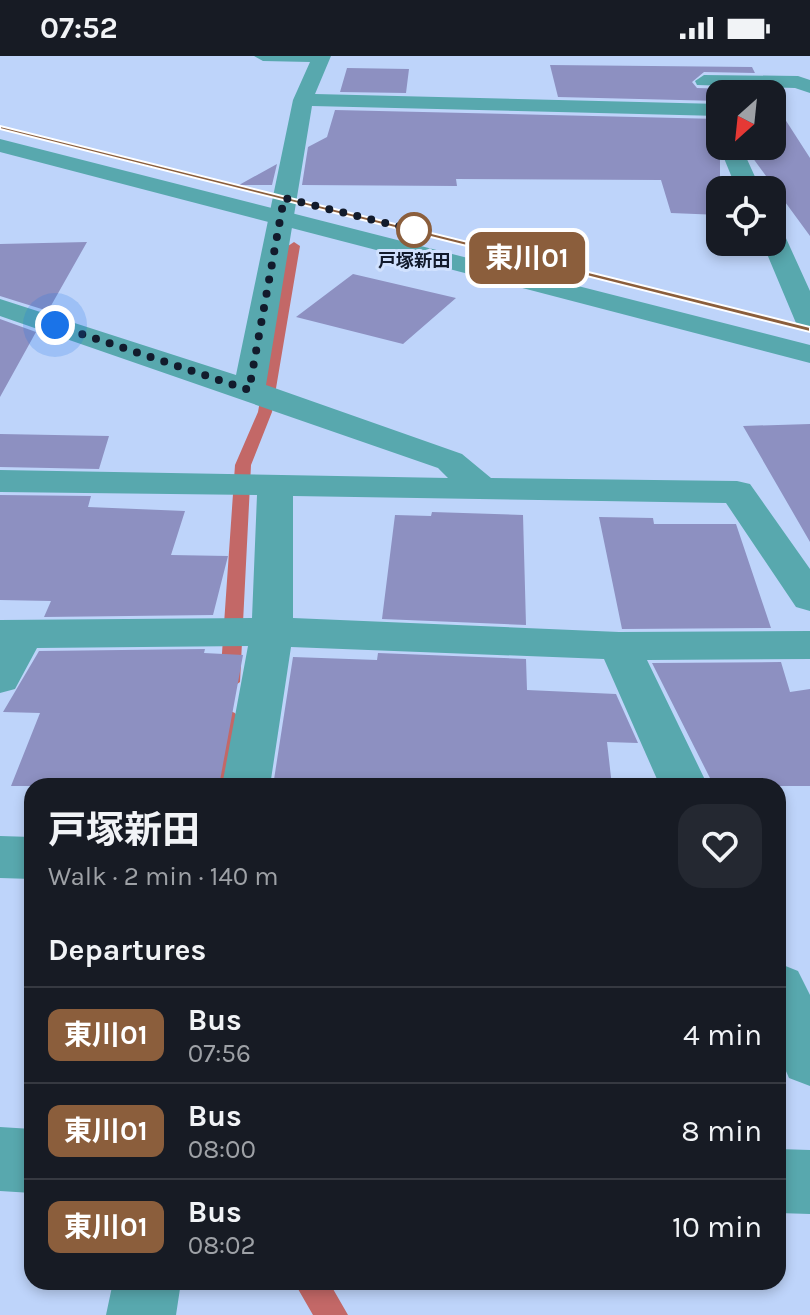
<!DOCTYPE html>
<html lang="en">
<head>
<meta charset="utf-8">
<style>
  :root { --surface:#171b24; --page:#242831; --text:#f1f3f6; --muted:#9ea1a6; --line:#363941 }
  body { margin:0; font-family:Karla,"Noto Sans JP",sans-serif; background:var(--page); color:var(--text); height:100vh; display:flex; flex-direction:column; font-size:30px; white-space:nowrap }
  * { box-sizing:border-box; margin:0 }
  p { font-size:26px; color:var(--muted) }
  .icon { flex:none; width:44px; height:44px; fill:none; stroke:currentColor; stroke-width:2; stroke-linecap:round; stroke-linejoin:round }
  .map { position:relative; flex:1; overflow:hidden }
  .drawer { position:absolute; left:24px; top:722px; width:762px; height:512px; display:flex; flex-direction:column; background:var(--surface); border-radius:24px; box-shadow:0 4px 12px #0003 }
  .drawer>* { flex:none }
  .badge { padding:0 16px; border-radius:12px; font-size:28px; line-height:52px }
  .needle { width:52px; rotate:207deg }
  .tools { position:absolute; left:706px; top:24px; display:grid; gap:16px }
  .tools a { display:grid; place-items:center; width:80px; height:80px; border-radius:16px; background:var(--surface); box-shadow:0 4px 12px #0003; font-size:40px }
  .you { position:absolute; width:40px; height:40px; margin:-20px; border:6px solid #fff; border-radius:50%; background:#1a73e8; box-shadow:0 0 0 12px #1a73e833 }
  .map>.badge { position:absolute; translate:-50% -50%; box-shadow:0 0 0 4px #fff }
  h2 { padding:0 24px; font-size:30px; line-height:72px }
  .round { display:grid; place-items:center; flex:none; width:84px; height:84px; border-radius:24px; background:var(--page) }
  .head { display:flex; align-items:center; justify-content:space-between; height:136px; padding:0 24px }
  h1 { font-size:38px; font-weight:700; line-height:60px }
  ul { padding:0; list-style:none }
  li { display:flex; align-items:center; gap:24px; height:96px; padding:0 24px; border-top:2px solid var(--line) }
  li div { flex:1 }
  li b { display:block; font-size:30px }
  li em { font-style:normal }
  li .badge { min-width:88px; font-weight:700; text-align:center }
  .status { display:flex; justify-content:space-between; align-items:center; height:56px; padding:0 40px; background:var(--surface); direction:ltr }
  .status svg { height:22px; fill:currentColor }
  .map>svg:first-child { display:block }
</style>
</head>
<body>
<div class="status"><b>07:52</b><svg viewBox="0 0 49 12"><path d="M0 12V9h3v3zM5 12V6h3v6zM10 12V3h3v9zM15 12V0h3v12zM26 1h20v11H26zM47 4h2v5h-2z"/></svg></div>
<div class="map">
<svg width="810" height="1259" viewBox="0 0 810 1259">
  <rect width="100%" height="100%" fill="#bed4fa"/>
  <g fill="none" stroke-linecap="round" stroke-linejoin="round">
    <path fill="#c36867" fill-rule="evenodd" d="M294,186L300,190L272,356L251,409L240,626L230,633L220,626L235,409L258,356L288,190Z
      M228,654L235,657L238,662L234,730H212L218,662L221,657Z
      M294,1226H329L348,1259H313Z"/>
  </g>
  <path fill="#8d90c1" d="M550,9L752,11L755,17L704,16L692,26L697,32L766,34L769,38H720V45L558,41Z
    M347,12L409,13L406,37L340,36Z
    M772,43L810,102V180L744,90H772Z
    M335,54L720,63V87L716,91L720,100V159L671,157L661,124L456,123L457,130L302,129L308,91L327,81Z
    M277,108L272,129H239Z
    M87,186L48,255L0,240V188Z
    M353,218L456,242L403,288L296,261Z
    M0,263L36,276L0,341Z
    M810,368V486L743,370Z
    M0,378L109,380L99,413L0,411Z
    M0,439L91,440L88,451L185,455L171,499L228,500L213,559L44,561L51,545L0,544Z
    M432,456L523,459L526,569L382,563L395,459L431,460Z
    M599,461L653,462L654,468H736L771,572L622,573Z
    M205,593L204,597L243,599L219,730H11L40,657L3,656L39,595Z
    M378,597L526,603L527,634L616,638L638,687L607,686L612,730H273L293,601L377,604Z
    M781,606L790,636L810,633V730H714L652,607Z"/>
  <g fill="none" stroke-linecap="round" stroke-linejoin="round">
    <path fill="#58a8ae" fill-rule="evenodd" d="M254,0H331L315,38L720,48V60L312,50L266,329L462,398L491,422L737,425L750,428L810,513V555L796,551L726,447L293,440V562L619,576L810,575V603L647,604L708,730H660L604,603L291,591L270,730H222L248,590L37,592L15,633L0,637V564L252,562L257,439L0,436V414L448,422L438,412L0,260V243L236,319L293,44L310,6L263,5Z
      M704,19L798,20L810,24V37L795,32L697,29L695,25Z
      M719,90H741L761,134H737Z
      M772,172L785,180L810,235V276L800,273L796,267L762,186H772Z
      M0,780L32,781V823L0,822Z
      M778,907L798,915L810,939V1030L789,1022L778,997Z
      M0,1071L32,1073V1137L0,1135Z
      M778,1093L810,1094V1158L778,1157Z
      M113,1226H181L176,1259H106Z"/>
    <path fill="#58a8ae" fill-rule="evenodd" d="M0,83L810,289V307L0,96Z"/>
  </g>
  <path fill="#8b5e3c" stroke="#fff" stroke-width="2" d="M0,70L810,271V276L0,73Z"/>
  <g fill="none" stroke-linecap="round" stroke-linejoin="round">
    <path stroke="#121b2c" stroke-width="8" stroke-dasharray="0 14.4" d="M55,269L249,334L284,142L414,174"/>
  </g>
  <circle fill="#fff" stroke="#8b5e3c" stroke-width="4" cx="414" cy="174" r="16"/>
  <g text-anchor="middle" stroke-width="6" stroke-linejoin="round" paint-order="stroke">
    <g font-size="18" font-weight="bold" fill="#121b2c" stroke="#d0e1fe">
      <text x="414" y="211">戸塚新田</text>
    </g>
  </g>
</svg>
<div class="tools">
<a><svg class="needle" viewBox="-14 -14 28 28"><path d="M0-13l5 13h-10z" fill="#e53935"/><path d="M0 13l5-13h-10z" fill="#9ea1a6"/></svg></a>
<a><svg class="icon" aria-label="locate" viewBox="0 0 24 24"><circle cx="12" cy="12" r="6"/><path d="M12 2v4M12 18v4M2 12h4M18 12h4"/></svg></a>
</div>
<div class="you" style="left:55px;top:269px"></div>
<b class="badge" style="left:527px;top:202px;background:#8b5e3c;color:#fff">東川01</b>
<section class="drawer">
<div class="head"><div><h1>戸塚新田</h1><p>Walk · 2 min · 140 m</p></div><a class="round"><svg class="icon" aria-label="heart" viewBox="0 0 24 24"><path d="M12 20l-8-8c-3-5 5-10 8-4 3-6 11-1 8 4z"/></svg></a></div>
<h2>Departures</h2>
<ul>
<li><span class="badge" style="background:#8b5e3c;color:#fff">東川01</span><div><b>Bus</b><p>07:56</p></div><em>4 min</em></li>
<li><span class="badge" style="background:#8b5e3c;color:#fff">東川01</span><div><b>Bus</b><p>08:00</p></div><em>8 min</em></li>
<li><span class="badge" style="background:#8b5e3c;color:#fff">東川01</span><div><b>Bus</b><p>08:02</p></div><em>10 min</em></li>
</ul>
</section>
</div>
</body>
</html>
